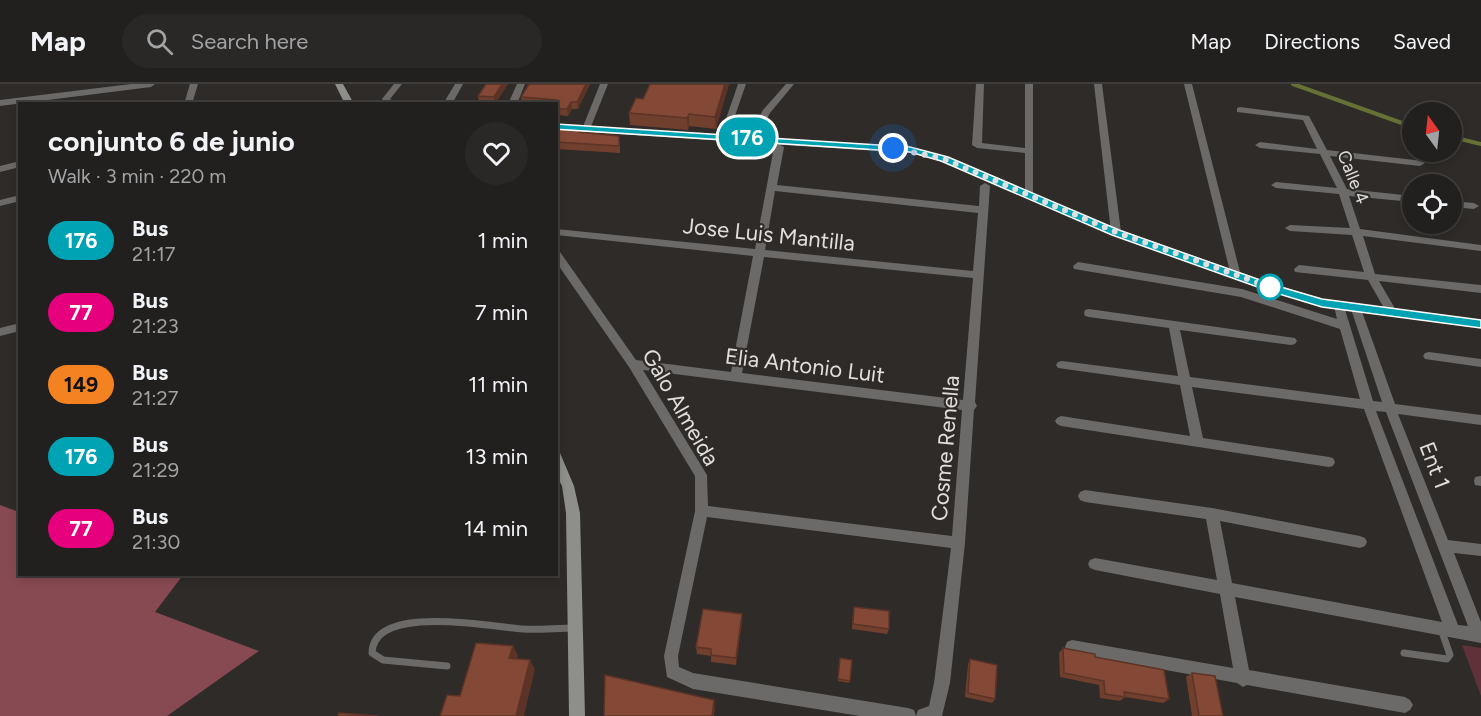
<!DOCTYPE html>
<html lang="en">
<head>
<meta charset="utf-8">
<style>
  :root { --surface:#22201e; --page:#2a2827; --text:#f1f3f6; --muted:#a2a3a4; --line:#3f3e3c }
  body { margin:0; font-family:Figtree,sans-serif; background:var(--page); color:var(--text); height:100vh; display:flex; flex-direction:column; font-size:22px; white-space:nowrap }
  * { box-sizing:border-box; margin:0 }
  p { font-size:20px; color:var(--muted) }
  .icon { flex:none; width:33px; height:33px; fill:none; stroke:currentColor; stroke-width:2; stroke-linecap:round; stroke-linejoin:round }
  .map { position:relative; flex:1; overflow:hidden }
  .details { position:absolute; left:18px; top:18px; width:540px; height:474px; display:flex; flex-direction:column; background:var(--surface); border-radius:0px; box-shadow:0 3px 9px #0003,0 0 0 2px var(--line) }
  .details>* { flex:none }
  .badge { padding:0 12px; border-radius:20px; font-size:21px; line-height:39px }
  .needle { width:39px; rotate:345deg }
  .controls { position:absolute; left:1402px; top:18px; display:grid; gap:12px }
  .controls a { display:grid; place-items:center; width:60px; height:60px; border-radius:50%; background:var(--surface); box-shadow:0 3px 9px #0003,0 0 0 2px var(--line); font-size:30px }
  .you { position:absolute; width:30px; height:30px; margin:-15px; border:4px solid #fff; border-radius:50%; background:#1a73e8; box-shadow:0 0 0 9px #1a73e833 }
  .map>.badge { position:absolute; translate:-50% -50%; box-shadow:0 0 0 3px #fff }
  .round { display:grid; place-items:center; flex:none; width:63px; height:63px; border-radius:32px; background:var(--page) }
  .summary { display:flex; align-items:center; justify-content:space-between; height:102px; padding:0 30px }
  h1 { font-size:28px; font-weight:700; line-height:45px }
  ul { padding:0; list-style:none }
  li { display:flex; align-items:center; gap:18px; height:72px; padding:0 30px }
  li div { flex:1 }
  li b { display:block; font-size:22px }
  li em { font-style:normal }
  li .badge { min-width:66px; font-weight:700; text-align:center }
  header { display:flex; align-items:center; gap:36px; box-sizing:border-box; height:84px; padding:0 30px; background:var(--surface); border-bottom:2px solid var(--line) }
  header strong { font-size:28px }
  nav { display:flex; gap:33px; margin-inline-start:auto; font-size:21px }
  .search { width:420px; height:54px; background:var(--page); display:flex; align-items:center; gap:15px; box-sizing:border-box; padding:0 21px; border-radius:33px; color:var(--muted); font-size:22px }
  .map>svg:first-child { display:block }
</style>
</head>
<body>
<header>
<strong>Map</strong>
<div class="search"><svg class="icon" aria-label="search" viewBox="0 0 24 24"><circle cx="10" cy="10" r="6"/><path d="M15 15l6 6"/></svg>Search here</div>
<nav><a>Map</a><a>Directions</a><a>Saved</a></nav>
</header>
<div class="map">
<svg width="1481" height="632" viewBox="0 0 1481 632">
  <rect width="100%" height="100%" fill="#2e2b28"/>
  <path fill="#603238" d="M1462,561L1481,564V612Z"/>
  <path fill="#884a52" d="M0,421L19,428L20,490L183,491L155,528L259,567L167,632H0Z"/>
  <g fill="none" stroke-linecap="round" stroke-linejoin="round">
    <path stroke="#657135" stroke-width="4" d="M1293,0L1413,43
      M1452,53L1481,60"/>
    <path stroke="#6b6a68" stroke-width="7" d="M1404,569L1447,575L1450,571L1441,545
      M447,582L383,576L372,569C373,519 492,543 523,545C540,546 557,544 574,544"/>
    <path fill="#6b6a68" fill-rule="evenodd" d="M131,0H155L151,3L0,22V16Z
      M190,0H198L192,20H184Z
      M394,0H402L390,15L400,20H385L382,15Z
      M455,0H463L452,20H443Z
      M517,0H525L517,20H508Z
      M600,0H608L590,45L586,48L583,47L582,45Z
      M738,0H746L728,52L724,55L721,54L720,52Z
      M786,0H794L770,29L755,56H749L748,54L763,26Z
      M976,0H984L982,59L1025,64V0H1033V112L1030,113L1025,110V69L977,64L972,61Z
      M1094,0H1102L1121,148L1116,151L1111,148Z
      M1184,0H1192L1241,192L1236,196L1231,192Z
      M1240,23L1309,32L1327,66L1423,77L1425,79L1420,82L1330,72L1347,105L1413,112V118L1349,112L1360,145L1481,161V167L1363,152L1375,190L1481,201V209L1379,197L1397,228L1392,232L1388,231L1368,196L1295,188L1294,185L1299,181L1364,188L1352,151L1290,147L1285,144L1290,141L1350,144L1339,110L1276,104L1271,101L1276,98L1337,104L1320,70L1260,64L1255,61L1260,58L1317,65L1303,36L1237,28V24Z
      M779,60L784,63L777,101L979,122L980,102L985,99L990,102L975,318L977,322L974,326L965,459L950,599L942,632H916L918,626L929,622L934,599L951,464L707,433L678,572L679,583L693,589L908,624L914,626L916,632H860L693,605L667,593L664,572L695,427V392L629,283L556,178V167L560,168L636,276L731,288L753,172L556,151V145L755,165L774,63ZM775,107L978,129L973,187L765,166ZM764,173L973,194L963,316L742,289ZM643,286L962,326L952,452L708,422L707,391Z
      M20,77V83L0,88V82Z
      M20,111V117L0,122V116Z
      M1452,117L1474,119L1479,122L1474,125L1452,123Z
      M1078,178L1242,205L1337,235L1334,222L1335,219H1343L1373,317L1382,318L1351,225L1356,221L1360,222L1395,320L1481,331V341L1398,330L1448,456L1481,460V472L1454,469L1481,538V559L1235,513L1249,586L1405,613L1410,616L1413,621L1410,626L1405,629L1247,601L1243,603L1237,599L1067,568L1065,563L1067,558L1072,556L1233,584L1220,510L1095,486L1090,484L1088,480L1090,476L1095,474L1217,496L1206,435L1085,418L1080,416L1078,412L1080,408L1085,406L1212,424L1360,452L1365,454L1367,458L1365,462L1360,464L1220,437L1232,499L1442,538L1364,325L1192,303L1203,354L1329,373L1333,374L1335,378L1333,382L1329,383L1061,342L1057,340L1055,337L1057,334L1061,332L1190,352L1180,301L1058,284L1056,281L1058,278L1062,277L1178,292L1169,244L1089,233L1085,232L1084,229L1085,226L1089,225L1295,254L1297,257L1295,260L1291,261L1180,246L1190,293L1360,315L1340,245L1241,213L1074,185L1073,182ZM1376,327L1386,328L1468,542L1458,541Z
      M20,239V247L0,252V244Z
      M1429,268L1481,275V283L1425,275L1423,272L1425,269Z
      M1480,392H1481V402L1475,401L1474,397L1475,393Z"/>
    <path fill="#8e8e8b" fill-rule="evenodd" d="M335,0H343L354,20H345Z
      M556,40L910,63L947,73L1120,146L1274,200L1322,215L1481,236V244L1318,222L1266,206L1112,150L941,77L910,69L556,46Z
      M556,368L560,369L574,402L580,429L585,632H569L566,429L562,402L556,390Z"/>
  </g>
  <path fill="#713f2e" d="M508,0L495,20L479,18L478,12Z
    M529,0H590L578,25H572L568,32L556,31V20H522L521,13Z
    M729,0L716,45L689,42L688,46L630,41L629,29L643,15Z
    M581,48L620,58V69L556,65V49Z
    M854,523L889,545L887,550L852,545L853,528Z
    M742,537L736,581L711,578V572L697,570L696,563Z
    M1063,564L1095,573L1169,615L1163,619L1125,613L1120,617L1100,614L1099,601L1060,593L1059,569Z
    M970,575L995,615L992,619L965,613L968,580Z
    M840,576L850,597L849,599L838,597Z
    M1192,589L1223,632H1192L1186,593Z"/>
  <path fill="#5c3326" d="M502,0H508L495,20L494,13Z
    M586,0H590L578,25L577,18Z
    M725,0H729L716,45L715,33Z
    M571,18L572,25L568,32L567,25Z
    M689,30V42L688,46L687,34Z
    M742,530V537L736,581V574Z
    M513,562L518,571L515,583L509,574Z
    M530,576L535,585L524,632H516Z
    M714,616L715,625L714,632H712Z"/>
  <path fill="#834936" stroke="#5c3326" stroke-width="1.5" d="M486,0H502L494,13L478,12Z
    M529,0H586L577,18H571L567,25H556L557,16L521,13Z
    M650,0H725L715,33L689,30L687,34L629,29L636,14L643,15Z
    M559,45L580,46L579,48L619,52V62L556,58V49Z
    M854,523L889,527V545L853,540Z
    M703,525L742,530L736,574L711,571V565L696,563Z
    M476,559L513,562L509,574L530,576L516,632H440L447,611L460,612Z
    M1063,564L1095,570V573L1164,586L1169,615L1124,608L1125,613L1105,610L1104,597L1064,589Z
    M840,574L852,576L850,597L838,595Z
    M970,575L997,581L995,615L968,609Z
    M1192,589L1215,592L1223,632H1199Z
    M605,591L714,616L712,632H604Z
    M339,629L378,632H338Z"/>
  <path fill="#00a3b4" stroke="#fff" stroke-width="1.5" d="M556,40L910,63L948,73L1119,146L1274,201L1322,215L1481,236V244L1322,223L1266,206L1112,151L941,77L910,68L553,45Z"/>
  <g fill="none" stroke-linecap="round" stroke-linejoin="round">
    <path stroke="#e1dfdd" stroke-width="6" stroke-dasharray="0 10.8" d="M893,64L944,75L1116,148L1270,203"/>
  </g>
  <circle fill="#fff" stroke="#00a3b4" stroke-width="3" cx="1270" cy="203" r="12"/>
  <g text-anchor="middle" stroke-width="4.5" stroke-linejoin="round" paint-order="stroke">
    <g font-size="18" fill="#e1dfdd" stroke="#2e2b28">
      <text transform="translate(1353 93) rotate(68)" y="6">Calle 4</text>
    </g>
    <g font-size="22" fill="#e1dfdd" stroke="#2e2b28">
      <text transform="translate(769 150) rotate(6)" y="8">Jose Luis Mantilla</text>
      <text transform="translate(805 281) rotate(7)" y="8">Elia Antonio Luit</text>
      <text transform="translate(681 323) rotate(60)" y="8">Galo Almeida</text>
      <text transform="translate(945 364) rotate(-85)" y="8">Cosme Renella</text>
      <text transform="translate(1435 381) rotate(69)" y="8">Ent 1</text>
    </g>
  </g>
</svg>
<div class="controls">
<a><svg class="needle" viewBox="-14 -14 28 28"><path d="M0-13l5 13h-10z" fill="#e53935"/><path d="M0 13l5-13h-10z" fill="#a2a3a4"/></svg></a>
<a><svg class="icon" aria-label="locate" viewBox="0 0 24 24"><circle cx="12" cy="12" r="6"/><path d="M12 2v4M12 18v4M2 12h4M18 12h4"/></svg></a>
</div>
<div class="you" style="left:893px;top:64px"></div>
<b class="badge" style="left:747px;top:53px;background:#00a3b4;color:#fff">176</b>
<section class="details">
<div class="summary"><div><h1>conjunto 6 de junio</h1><p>Walk · 3 min · 220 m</p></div><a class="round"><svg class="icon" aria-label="heart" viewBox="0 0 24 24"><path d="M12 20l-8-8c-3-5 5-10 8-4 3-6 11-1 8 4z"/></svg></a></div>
<ul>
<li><span class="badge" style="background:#00a3b4;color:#fff">176</span><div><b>Bus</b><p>21:17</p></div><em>1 min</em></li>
<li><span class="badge" style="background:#e6007e;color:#fff">77</span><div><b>Bus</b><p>21:23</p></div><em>7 min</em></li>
<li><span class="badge" style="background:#f58220;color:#111">149</span><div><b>Bus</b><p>21:27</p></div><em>11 min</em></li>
<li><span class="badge" style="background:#00a3b4;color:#fff">176</span><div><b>Bus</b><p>21:29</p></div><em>13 min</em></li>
<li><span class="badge" style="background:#e6007e;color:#fff">77</span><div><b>Bus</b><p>21:30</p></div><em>14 min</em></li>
</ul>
</section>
</div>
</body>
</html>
